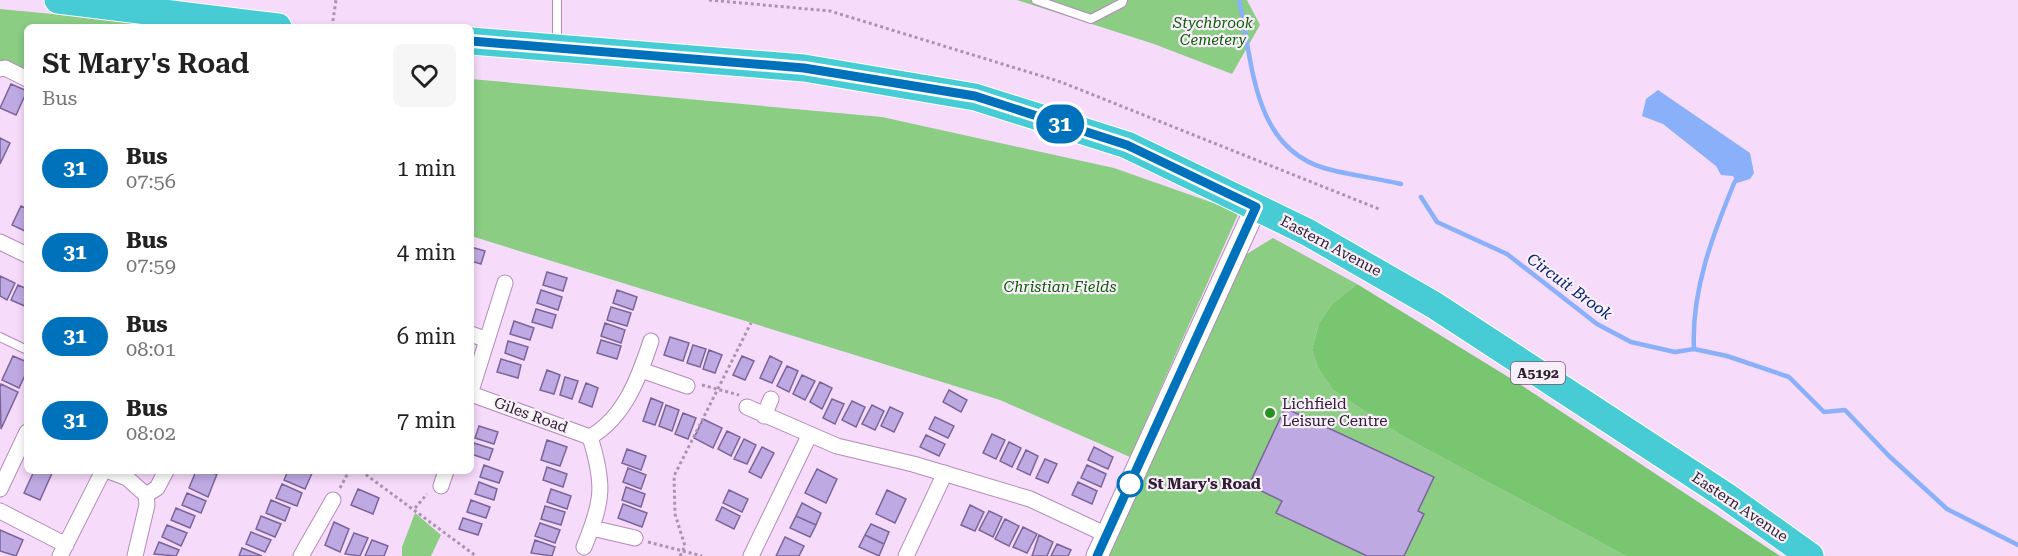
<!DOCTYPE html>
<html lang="en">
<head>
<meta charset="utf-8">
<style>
  :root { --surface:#fff; --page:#f6f6f6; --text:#222; --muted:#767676 }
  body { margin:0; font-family:"Roboto Serif",serif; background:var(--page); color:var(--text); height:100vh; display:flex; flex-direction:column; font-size:22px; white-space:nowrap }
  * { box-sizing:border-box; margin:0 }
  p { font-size:20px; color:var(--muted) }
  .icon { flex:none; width:33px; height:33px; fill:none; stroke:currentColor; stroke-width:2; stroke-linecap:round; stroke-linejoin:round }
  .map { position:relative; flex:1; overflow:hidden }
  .panel { position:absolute; left:24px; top:24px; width:450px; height:450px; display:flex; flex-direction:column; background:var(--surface); border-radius:9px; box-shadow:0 3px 9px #0003 }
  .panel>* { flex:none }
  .badge { padding:0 12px; border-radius:20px; font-size:21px; line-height:39px }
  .map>.badge { position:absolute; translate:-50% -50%; box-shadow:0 0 0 3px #fff }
  .round { display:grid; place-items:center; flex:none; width:63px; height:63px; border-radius:9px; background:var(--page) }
  .summary { display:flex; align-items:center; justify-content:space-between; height:102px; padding:0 18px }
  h1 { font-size:28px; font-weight:600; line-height:45px }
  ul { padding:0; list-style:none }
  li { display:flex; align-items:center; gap:18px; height:84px; padding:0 18px }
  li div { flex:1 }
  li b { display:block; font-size:22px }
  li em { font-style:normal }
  li .badge { min-width:66px; font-weight:700; text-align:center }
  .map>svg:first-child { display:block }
</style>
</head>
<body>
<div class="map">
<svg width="2018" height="556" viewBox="0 0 2018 556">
  <rect width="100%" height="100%" fill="#f7dbfb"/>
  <path fill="#8acd83" d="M1017,0H1247L1260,25L1232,74L1154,44Z
    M0,9L156,24L173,27H27V73L0,65Z
    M471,79L882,117L1114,168L1239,212L1130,457L1000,400L471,236Z
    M1273,238L1357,284L1332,304L1319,323L1312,350L1318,368L1333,390L1404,437L1626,556H1109L1242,257Z
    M415,513L441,535L431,556H402V547Z"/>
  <path fill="#79c671" d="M1357,284L1518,383L1780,556H1626L1404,437L1333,390L1318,368L1312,350L1319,323L1332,304Z"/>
  <path fill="#89b0f8" d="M1658,90L1750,153L1754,173L1750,179L1737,183L1733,176L1721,175L1716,166L1663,124L1642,116L1646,99Z"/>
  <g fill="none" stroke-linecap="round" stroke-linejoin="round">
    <path stroke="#89b0f8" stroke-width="4.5" d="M1239,0C1253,60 1251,146 1324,168C1348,175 1376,178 1401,184
      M1421,197L1437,222L1507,254L1597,324L1631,342L1675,352L1694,349L1727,356L1789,377L1824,412L1845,410L1889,456L1947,509L2018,545
      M1694,349C1691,291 1713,234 1735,181"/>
  </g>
  <path fill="#bfa9e3" stroke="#7a659b" stroke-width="1.5" d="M11,84L27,91L16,115L0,108Z
    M0,138L10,143L0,164Z
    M21,206L27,209V232L12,225Z
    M471,247L485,251L481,264L471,261Z
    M547,272L567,278L563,291L543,285Z
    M0,276L15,283L7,300L0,296Z
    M18,285L27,289V307L11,300Z
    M541,290L562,297L558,310L537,303Z
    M617,290L637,297L633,310L613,303Z
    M611,307L631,313L627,326L607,320Z
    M536,309L556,315L552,328L532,322Z
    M514,321L534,328L530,340L510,334Z
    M605,323L625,330L621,343L601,336Z
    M670,337L689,343L683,361L664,355Z
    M601,340L621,346L617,359L597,353Z
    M508,341L528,347L524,360L505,353Z
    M693,345L706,349L700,367L687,363Z
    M709,350L722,355L715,373L703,369Z
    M13,356L27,362V371L19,388L2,380Z
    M742,356L754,361L745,380L733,375Z
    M770,356L782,362L772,383L760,378Z
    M501,359L521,365L518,378L497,372Z
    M787,366L798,371L789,392L777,386Z
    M547,370L560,375L554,394L540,390Z
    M802,375L815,381L805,400L793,394Z
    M565,377L578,381L572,399L560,395Z
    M820,382L832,388L822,409L810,402Z
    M586,383L598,388L592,407L579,402Z
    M1,384L18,392L1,429L0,387Z
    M949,390L967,400L961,412L943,402Z
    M651,398L663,403L655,425L643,421Z
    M832,399L844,404L835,424L823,418Z
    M852,401L865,407L856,427L842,420Z
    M666,405L679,410L672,431L659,426Z
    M872,405L884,411L875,430L862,424Z
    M890,407L903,413L894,432L881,426Z
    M1285,408L1434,477L1418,511L1424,514L1404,556H1367L1276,513L1282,501L1249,485Z
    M683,413L696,418L688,439L675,434Z
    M935,417L954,426L948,438L929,429Z
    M703,419L722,428L713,448L694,438Z
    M479,426L498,432L494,444L475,438Z
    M727,431L740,437L731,456L718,449Z
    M992,434L1005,440L996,459L983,453Z
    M926,435L945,444L939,456L920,447Z
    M744,439L756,445L747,464L734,459Z
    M547,440L567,447L560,466L541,460Z
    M1009,442L1021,448L1012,467L1000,461Z
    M474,443L493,449L489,460L471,454Z
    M762,447L774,453L761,478L749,472Z
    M1094,447L1113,457L1108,469L1088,460Z
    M627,449L646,456L641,470L622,463Z
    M1026,450L1038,456L1030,475L1017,469Z
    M1045,459L1057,464L1048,483L1036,478Z
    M484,465L503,472L499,483L480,477Z
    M1087,465L1106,474L1101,487L1081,478Z
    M547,467L567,474L563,487L543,480Z
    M628,468L646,475L641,489L623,482Z
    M817,469L837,479L826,503L805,493Z
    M34,471H53L40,500L24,493Z
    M196,471L217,474L208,497L189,488Z
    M288,471H313L305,489L284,480Z
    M479,482L497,489L494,500L475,494Z
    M1078,482L1097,491L1092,504L1072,495Z
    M282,484L302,493L297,506L276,498Z
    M626,487L645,494L641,507L622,500Z
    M358,489L379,498L373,514L351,505Z
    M551,489L571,496L567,509L547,502Z
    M729,490L748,499L742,512L723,503Z
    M887,490L906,499L895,523L876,514Z
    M187,493L206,501L201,513L182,505Z
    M271,500L290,508L285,521L266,513Z
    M471,500L490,507L486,518L467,512Z
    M802,503L821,513L816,525L796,516Z
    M623,504L647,513L642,527L618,518Z
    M970,505L984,512L975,531L961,525Z
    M545,506L565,512L561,525L541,519Z
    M722,507L740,516L734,529L716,520Z
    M176,508L195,516L190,528L171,520Z
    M989,511L1002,517L993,537L979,530Z
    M261,516L281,524L275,537L256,529Z
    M796,516L816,525L810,537L790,528Z
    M463,518L482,524L478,535L459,529Z
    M1005,519L1019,526L1009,546L995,539Z
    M334,522L349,529L340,552L325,545Z
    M540,523L560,530L555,543L535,536Z
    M871,524L889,532L884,544L865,535Z
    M167,525L187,533L181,546L162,537Z
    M1023,527L1037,534L1027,553L1013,547Z
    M0,530L23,540L16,556L0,551Z
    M251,532L271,540L265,552L246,544Z
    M354,533L368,538L360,556L345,554Z
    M865,535L884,544L879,556L859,547Z
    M1039,535L1053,542L1047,556H1032Z
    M785,537L804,546L799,556H776Z
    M372,540L388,546L384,556H365Z
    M535,540L555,547L552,556L531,553Z
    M159,542L179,550L176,556L154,554Z
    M1057,544L1071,550L1068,556H1051Z
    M242,548L262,556H239Z"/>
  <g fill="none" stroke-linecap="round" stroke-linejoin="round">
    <defs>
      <path id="lane" d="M1036,0L1091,19L1122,3L1123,0
        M557,43V0
        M0,337L27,350"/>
      <path id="street" d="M0,69L5,68L27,79
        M0,242L27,255
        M471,334L487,340
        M641,370L687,386
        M471,391L505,283
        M471,394L590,437C625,417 639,377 651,341
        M747,407L837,446L913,464L1030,499L1107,535
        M764,416L771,399
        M109,471L127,478L146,495L147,505L135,556
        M441,486L446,471
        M0,489L27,432
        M146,495L157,488L166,471
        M0,511L66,545
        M592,528L635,538
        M584,547C603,501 605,485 590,437
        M60,556L103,471
        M301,556L333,500
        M751,556L809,436
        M906,556L945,473"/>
      <path id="secondary" d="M1097,556L1256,207"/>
      <path id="highway" d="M58,0L278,27
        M471,41L804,68L975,97L1127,145L1307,232L1434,305L1726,496L1810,556"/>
    </defs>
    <use href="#lane" stroke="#b58abb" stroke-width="10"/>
    <use href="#street" stroke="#b58abb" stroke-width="17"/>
    <use href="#secondary" stroke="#b58abb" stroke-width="23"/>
    <use href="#highway" stroke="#fff" stroke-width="29"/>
    <path stroke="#ab94af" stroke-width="3" stroke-dasharray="3 3" stroke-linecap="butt" d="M709,0L830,11L1061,82L1379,209
      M332,27L336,0
      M702,385L739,395
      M361,471L476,556
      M340,488L349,471
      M415,508L427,494
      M648,542L702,556
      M680,556L685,546L675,514L674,476L751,323"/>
    <use href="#lane" stroke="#fff" stroke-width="8"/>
    <use href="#street" stroke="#fff" stroke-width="15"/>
    <use href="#secondary" stroke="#fff" stroke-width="21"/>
    <use href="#highway" stroke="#47ccd6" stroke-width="27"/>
  </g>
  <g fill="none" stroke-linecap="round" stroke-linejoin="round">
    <defs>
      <path id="line" d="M471,41L804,68L975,96L1127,145L1256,207L1097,556"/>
    </defs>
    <use href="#line" stroke="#fff" stroke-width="14"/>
    <use href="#line" stroke="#0072bc" stroke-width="9"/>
  </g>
  <circle fill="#26931c" stroke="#f9effa" stroke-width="2" cx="1270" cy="413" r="6"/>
  <circle fill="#fff" stroke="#0072bc" stroke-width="3" cx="1130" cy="484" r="12"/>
  <g text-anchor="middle" stroke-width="4.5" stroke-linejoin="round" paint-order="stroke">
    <rect fill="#f9effa" stroke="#6d5e6f" stroke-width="1.5" x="1511" y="362" width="54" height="22" rx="4.5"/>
    <g font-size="14" font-weight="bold" fill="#312033">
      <text x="1538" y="378">A5192</text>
    </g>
    <g font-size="15" font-style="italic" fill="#0e5e06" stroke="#f9effa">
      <text x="1213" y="28">Stychbrook<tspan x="1213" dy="17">Cemetery</tspan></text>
      <text x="1060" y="292">Christian Fields</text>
    </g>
    <g font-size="15" fill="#312033" stroke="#f9effa">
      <text transform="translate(1331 246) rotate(28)" y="5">Eastern Avenue</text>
      <text transform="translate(531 415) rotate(20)" y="5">Giles Road</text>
      <text transform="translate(1740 507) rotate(34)" y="5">Eastern Avenue</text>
    </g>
    <g font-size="15" fill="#312033" stroke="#f9effa" text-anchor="start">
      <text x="1282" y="409">Lichfield<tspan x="1282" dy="17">Leisure Centre</tspan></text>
    </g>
    <g font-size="15" font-weight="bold" fill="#312033" stroke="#f9effa" text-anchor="start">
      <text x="1148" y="489">St Mary's Road</text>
    </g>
    <g font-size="16" font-style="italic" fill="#00226d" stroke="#f9effa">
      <text transform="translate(1570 286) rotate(36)" y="6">Circuit Brook</text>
    </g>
  </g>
</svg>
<b class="badge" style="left:1060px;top:124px;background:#0072bc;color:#fff">31</b>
<section class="panel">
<div class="summary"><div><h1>St Mary's Road</h1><p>Bus</p></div><a class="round"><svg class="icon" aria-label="heart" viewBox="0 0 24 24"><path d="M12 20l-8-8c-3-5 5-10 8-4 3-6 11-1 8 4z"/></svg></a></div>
<ul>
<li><span class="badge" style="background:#0072bc;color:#fff">31</span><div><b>Bus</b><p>07:56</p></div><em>1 min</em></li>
<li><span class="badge" style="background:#0072bc;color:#fff">31</span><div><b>Bus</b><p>07:59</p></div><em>4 min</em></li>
<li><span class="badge" style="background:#0072bc;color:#fff">31</span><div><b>Bus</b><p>08:01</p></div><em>6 min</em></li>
<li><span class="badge" style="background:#0072bc;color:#fff">31</span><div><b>Bus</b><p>08:02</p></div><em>7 min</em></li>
</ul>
</section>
</div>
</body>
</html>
